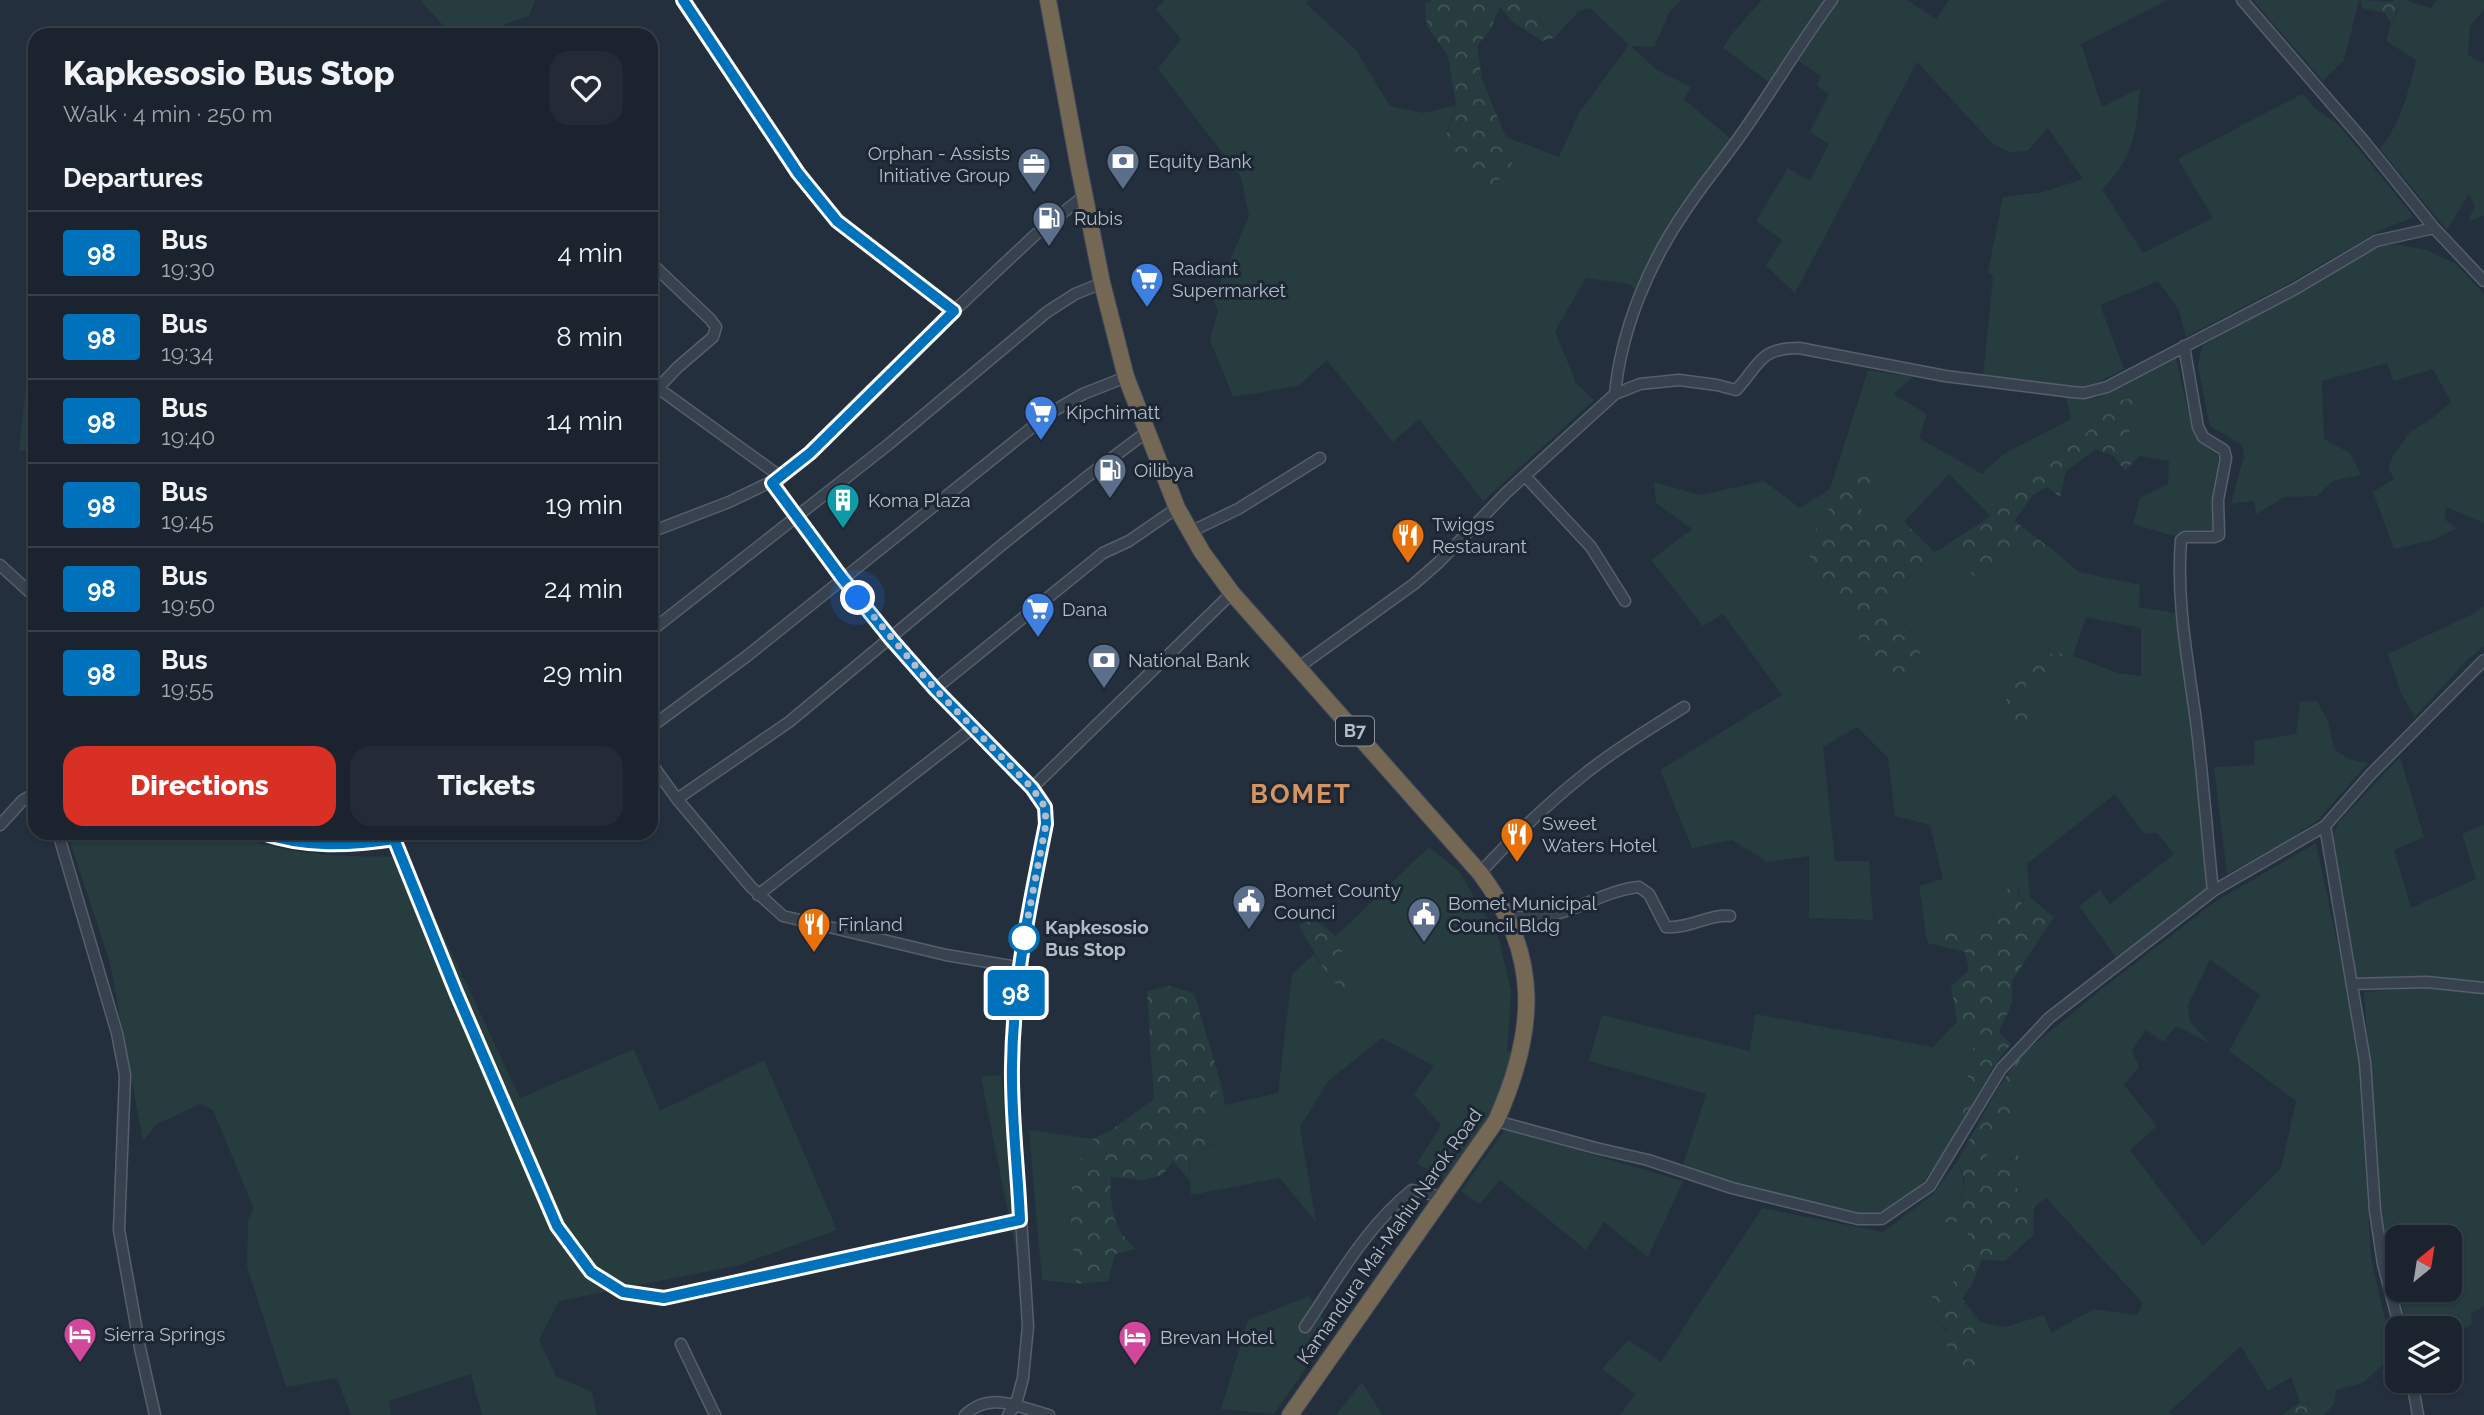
<!DOCTYPE html>
<html lang="en">
<head>
<meta charset="utf-8">
<style>
  :root { --surface:#1b232e; --page:#242b36; --text:#f1f3f6; --muted:#a0a4aa; --line:#39404a; --accent:#d93025 }
  body { margin:0; font-family:Raleway,sans-serif; background:var(--page); color:var(--text); height:100vh; display:flex; flex-direction:column; font-size:26px; white-space:nowrap }
  * { box-sizing:border-box; margin:0 }
  p { font-size:23px; color:var(--muted) }
  .icon { flex:none; width:38px; height:38px; fill:none; stroke:currentColor; stroke-width:2; stroke-linecap:round; stroke-linejoin:round }
  .map { position:relative; flex:1; overflow:hidden }
  .drawer { position:absolute; left:28px; top:28px; width:630px; height:812px; display:flex; flex-direction:column; background:var(--surface); border-radius:21px; box-shadow:0 2px 5px #0004,0 0 0 2px var(--line) }
  .drawer>* { flex:none }
  .badge { padding:0 14px; border-radius:5px; font-size:24px; line-height:46px }
  .needle { width:46px; rotate:30deg }
  .controls { position:absolute; left:2385px; top:1225px; display:grid; gap:14px }
  .controls a { display:grid; place-items:center; width:77px; height:77px; border-radius:14px; background:var(--surface); box-shadow:0 2px 5px #0004,0 0 0 2px var(--line); font-size:35px }
  .you { position:absolute; width:35px; height:35px; margin:-18px; border:5px solid #fff; border-radius:50%; background:#1a73e8; box-shadow:0 0 0 10px #1a73e833 }
  .map>.badge { position:absolute; translate:-50% -50%; box-shadow:0 0 0 4px #fff }
  h2 { padding:0 35px; font-size:26px; line-height:63px }
  .round { display:grid; place-items:center; flex:none; width:74px; height:74px; border-radius:21px; background:var(--page) }
  .overview { display:flex; align-items:center; justify-content:space-between; height:119px; padding:0 35px }
  h1 { font-size:33px; font-weight:800; line-height:52px }
  .cta { display:flex; gap:14px; margin-top:auto; padding:14px 35px }
  .cta a { flex:1; height:80px; border-radius:21px; background:var(--accent); color:#fff; font-size:28px; font-weight:800; line-height:80px; text-align:center }
  .cta a+a { background:var(--page); color:var(--text) }
  ul { padding:0; list-style:none }
  li { display:flex; align-items:center; gap:21px; height:84px; padding:0 35px; border-top:2px solid var(--line) }
  li div { flex:1 }
  li b { display:block; font-size:26px }
  li em { font-style:normal }
  li .badge { min-width:77px; font-weight:700; text-align:center }
  .map>svg:first-child { display:block }
</style>
</head>
<body>
<div class="map">
<svg width="2484" height="1415" viewBox="0 0 2484 1415">
  <defs>
    <pattern id="forest-crowns" width="20" height="18" patternUnits="userSpaceOnUse" patternTransform="scale(1.75)"><rect width="20" height="18" fill="#263c3f"/><path d="M2 6a3 3 0 1 1 6 0M12 15a3 3 0 1 1 6 0" fill="none" stroke="#435659"/></pattern>
  </defs>
  <rect width="100%" height="100%" fill="#242f3e"/>
  <path fill="#263c3f" fill-rule="evenodd" d="M420,0H535L529,16L503,25L506,35H442L443,25Z
    M1165,0H1309L1306,3L1356,50L1390,106L1424,113L1456,105L1445,140L1513,167L1506,137L1559,157L1579,113L1629,45L1590,8L1579,11L1554,38L1538,17L1517,0H1681L1670,11L1654,47L1631,46L1657,70L1691,87L1684,99L1732,140L1658,246L1636,290L1629,284L1586,278L1555,331L1576,383L1594,400L1483,501L1419,419L1393,442L1327,360L1298,386L1233,397L1210,340L1218,311L1213,299L1249,216L1241,177L1158,69L1181,39L1156,9Z
    M1762,0H1826L1770,83L1723,48L1731,35Z
    M1837,0H1907L1936,19L1949,0H2168L2081,44L2102,107L2140,88C2136,131 2135,157 2102,189L2143,253L2213,218L2178,159L2302,94L2317,110L2339,125L2414,217L2383,229L2286,285L2186,337L2179,310L2158,281L2100,305L2124,369L2096,383L2079,388L1983,376L1993,277L1988,272L2003,197L2043,192L2083,179L2048,128L2028,151L2009,152L1992,143L1917,62L1795,293L1766,266L1782,240L1756,221L1788,168L1810,181L1829,144L1810,132L1829,94L1817,85L1821,76L1797,60Z
    M2253,0H2359L2344,60L2323,81Z
    M2437,0H2484V10L2470,26L2468,55L2484,64V216L2468,221L2475,206L2469,194L2447,230L2380,149C2400,124 2409,92 2416,60L2386,41L2391,23L2403,2L2408,1L2431,8Z
    M2396,244L2426,250L2456,264L2484,294V523L2447,507L2444,519L2457,528L2433,540L2394,549L2373,492L2394,479L2388,468L2394,454L2410,432L2434,417L2451,402L2433,369L2394,381L2387,363L2322,381L2324,439L2350,453L2361,475L2333,481L2317,496L2285,497L2256,514L2254,501L2231,504L2244,456L2242,445L2210,426L2198,366L2202,346L2364,253L2379,246Z
    M2176,358L2194,436L2219,456L2211,503L2215,531L2184,530L2174,536L2133,524L2140,498L2168,484L2169,461L2139,456L2129,437L2131,415L2109,403L2083,438L2052,448L2010,487L1991,516L1949,474L1904,522L1866,520L1857,499L1830,489L1828,518L1814,532L1888,618L1880,605L1934,552L1945,546L1975,577L2021,544L2050,559L2054,551L2079,572L2140,585L2139,607L2175,613L2192,719L2209,890L2117,959L2079,906L2100,890L2110,904L2174,854L2157,833L2144,834L2115,794L2027,864L2030,897L2054,917L2025,913L2018,888L2000,890L1988,934L1952,920L1925,929L1919,886L1943,879L1930,825L1895,816L1888,758L1857,727L1823,747L1835,861H1869L1873,920L1809,918V856L1768,862L1732,840L1692,848L1660,770L1782,695L1723,614L1703,626L1651,560L1692,529L1656,503L1654,482L1700,495L1764,481L1800,508L1830,489L1868,370L1913,377L1893,394L1927,414L1919,438L1982,474L2002,455L2071,419L2066,398H2098ZM2086,617L2141,628V676L2118,673L2073,656ZM2034,656L2038,677L2026,684L2024,705L1999,711Z
    M35,368V447L19,452L27,375Z
    M2484,606V646L2466,661L2415,717L2401,693L2388,654L2475,613Z
    M2317,701L2328,721L2334,749L2349,759L2368,763L2318,820L2280,845L2227,874L2214,767L2254,765L2255,741L2296,734L2300,702Z
    M2400,757L2424,837L2394,850L2411,908L2476,879L2462,834L2484,825V982L2423,976L2356,978L2333,836L2338,823Z
    M67,833H233C287,858 349,856 407,857L520,1098L634,1049L660,1111L764,1060L837,1230L739,1265L559,1301L539,1340L556,1376L592,1392L597,1415H482L471,1374L389,1401L391,1415H351L337,1378L286,1387L247,1267L248,1219L254,1209L213,1110L200,1104L157,1124L143,1141L110,963Z
    M2316,843L2357,1036L2371,1258L2393,1355L2363,1383L2336,1390L2317,1403L2300,1402L2291,1377L2268,1391L2241,1346L2169,1412L2172,1415H1620L1635,1394L1602,1369L1628,1340L1661,1362L1762,1208L1883,1232L1933,1194L1957,1162C1971,1193 1960,1197 1940,1221L1962,1222L1976,1252L1953,1282L1934,1316L1976,1369L1980,1322L2005,1327L2044,1315L2051,1333L2094,1309L2137,1315L2143,1303L2046,1198L2034,1207L2013,1184L2018,1154L1997,1169L1985,1159L2013,1116L2007,1095L2021,1071L2020,1056L2103,988L2216,901ZM2210,960L2260,995L2229,1051L2296,1101L2281,1168L2203,1246L2130,1150L2157,1126L2124,1085L2139,1067L2132,1050L2146,1030L2163,1042L2176,1026L2210,1043L2190,1022L2188,1005Z
    M1429,847L1459,871L1499,939L1511,991L1507,1051L1515,1053L1490,1114L1446,1182L1417,1163L1441,1125L1414,1094L1434,1066L1382,1038L1328,1081L1300,1127L1316,1222L1280,1178L1191,1195L1189,1158L1214,1144L1203,1135L1207,1103L1222,1087L1225,1105L1278,1093L1292,974L1314,954L1329,978L1353,984L1336,936Z
    M2424,987L2484,992V1306L2471,1314L2472,1324L2450,1337V1328H2407L2398,1290H2450V1237H2398L2397,1289L2381,1220L2364,992Z
    M1755,1014L1933,1047L1957,1022L1972,1026L1974,1047L1963,1065L1971,1085L1956,1117L1962,1121C1942,1156 1923,1192 1886,1212C1880,1215 1871,1214 1865,1215L1715,1180L1683,1165L1706,1094L1589,1061L1602,1015L1750,1051Z
    M1001,1075L1020,1272L981,1077Z
    M1505,1129L1683,1181L1648,1257L1604,1222L1586,1250L1500,1180L1480,1204L1461,1191Z
    M1029,1130L1093,1139L1074,1171L1070,1205L1076,1284L1042,1280Z
    M1309,1296L1331,1332L1274,1414L1221,1409L1248,1320Z
    M1362,1382L1382,1415H1336Z"/>
  <path fill="url(#forest-crowns)" d="M1432,0H1517L1538,17L1554,38L1542,41L1513,22L1500,7L1490,30L1477,46L1482,80L1506,137L1513,167L1490,188L1473,182L1445,140L1456,105L1448,56L1427,26L1425,4Z
    M2361,0L2393,2L2394,0H2408L2398,8L2391,23L2385,13L2362,8Z
    M2147,396L2150,406L2131,415L2129,437L2139,456L2125,471L2114,456L2096,449L2066,471L2060,497L2047,487L2033,495L2014,521L2054,551L2051,559L2021,544L1975,577L1945,546L1991,516L2010,487L2052,448L2083,438L2109,402Z
    M1864,469L1874,483L1857,499L1866,519L1904,522L1934,552L1880,605L1888,618L1913,625L1922,662L1903,682L1859,647L1860,617L1836,606L1810,557L1814,531L1828,518L1830,489Z
    M2063,653L2055,680L2038,678L2026,684L2024,705L2043,716L2035,728L2009,718L1999,711L2034,656Z
    M2017,888L2025,913L2054,917L2012,981V1003L1999,1032L2011,1044L1993,1067L1962,1121L1956,1118L1971,1085L1963,1065L1974,1047L1972,1026L1957,1022L1951,986L1969,971L1965,952L1928,943L1925,929L1952,920L1988,934L2000,890Z
    M1310,916L1336,936L1354,984L1343,989L1329,978L1299,926Z
    M1169,986L1194,993L1222,1087L1207,1104L1203,1135L1215,1143L1189,1158L1190,1181L1173,1161L1162,1175L1143,1180L1111,1177C1110,1206 1112,1230 1136,1249L1115,1254L1108,1281L1076,1284L1070,1205L1074,1171L1093,1139L1110,1131L1154,1099L1147,991Z
    M2020,1056L2021,1071L2007,1095L2013,1116L1985,1159L1997,1169L2019,1153L2013,1184L2034,1207L2033,1235L2005,1261L1982,1260L1972,1284L1962,1299L1980,1322L1976,1369L1964,1382L1948,1369L1947,1331L1934,1316L1932,1296L1953,1282L1976,1252L1962,1222H1940V1200L1962,1195L1965,1179L1957,1162L1998,1088Z
    M2336,1390L2334,1404L2324,1415H2282L2300,1402L2317,1403Z"/>
  <g fill="none" stroke-linecap="round" stroke-linejoin="round">
    <defs>
      <path id="minor" d="M683,0L798,173L837,221L954,311
        M2242,0L2363,140L2434,228L2484,281
        M651,263L710,319L716,327L713,337L678,367L658,388
        M2184,346L2198,427L2203,437L2224,450L2226,458L2218,500L2219,535L2215,537H2185L2181,540C2176,601 2188,661 2196,721C2203,777 2207,834 2213,891
        M651,383L781,477
        M1615,394C1621,330 1649,263 1685,211C1704,182 1726,157 1745,129C1775,86 1801,42 1832,0
        M1525,476L1591,547L1625,601
        M772,483L842,578L890,639L935,689L1032,788L1045,807L1046,823L1018,967L1013,1025L1012,1079L1028,1326L1023,1378L1016,1404L1008,1415
        M651,532L729,502L781,477L810,453L954,311L1035,235L1085,195
        M1190,532L1238,509L1320,458
        M0,565L35,597
        M651,631L889,444L1047,312L1075,294L1102,283
        M1299,667L1414,584L1438,563L1506,493L1615,394L1640,384L1679,380L1717,385L1736,390C1760,365 1758,348 1799,348L1945,376L2072,392L2084,393L2107,387L2295,289L2376,241L2434,228
        M935,689L1103,553L1129,541L1177,508
        M651,727L747,656L1050,413L1083,394L1126,377
        M651,763L677,799L751,887L783,916L946,955L1018,967
        M1032,788L1232,593
        M677,799L789,722L1003,544L1088,476L1148,431
        M0,825L23,800L35,793
        M58,833L117,1033L125,1075L119,1230L140,1348L155,1415
        M262,833C305,848 366,850 408,833
        M394,839L456,992L557,1226L591,1272L623,1292L664,1299L1020,1220
        M1480,873C1513,837 1548,803 1586,773C1617,748 1651,728 1684,707
        M758,895L974,727
        M1509,919C1524,914 1534,919 1548,916C1579,910 1607,890 1639,887L1649,894L1666,927C1688,929 1709,914 1730,916
        M2353,984L2427,982L2484,988
        M1496,1121L1596,1148L1648,1160L1732,1188L1858,1219H1882L1930,1186L2001,1069L2049,1018L2213,891L2325,826
        M1305,1327C1338,1278 1366,1227 1412,1190L1442,1197
        M2400,1328L2383,1264L2375,1211L2365,1062L2325,826L2370,775L2484,660
        M681,1344L715,1415
        M2412,1381L2418,1415
        M965,1415C991,1390 1019,1408 1049,1415"/>
      <path id="highway" d="M1048,0L1078,163L1102,283L1126,377L1177,508L1202,552L1232,593L1480,873C1541,955 1537,1030 1496,1121L1290,1415"/>
    </defs>
    <use href="#minor" stroke="#565f6c" stroke-width="13"/>
    <use href="#highway" stroke="#434c59" stroke-width="18"/>
    <use href="#minor" stroke="#38414e" stroke-width="10"/>
    <use href="#highway" stroke="#746855" stroke-width="16"/>
  </g>
  <g fill="none" stroke-linecap="round" stroke-linejoin="round">
    <defs>
      <path id="line" d="M262,833C305,848 350,846 394,839L456,992L557,1226L591,1272L623,1292L664,1298L1020,1220C1018,1169 1011,1117 1012,1066C1013,983 1030,904 1046,824L1045,807L1032,788L935,689L891,639L842,578L772,483L810,453L954,311L837,221L798,173L683,0"/>
    </defs>
    <use href="#line" stroke="#fff" stroke-width="16"/>
    <use href="#line" stroke="#0072bc" stroke-width="10"/>
    <path stroke="#b4bcc9" stroke-width="7" stroke-dasharray="0 12.6" d="M858,598L935,689L1032,788L1045,807L1046,824L1023,943L1024,938"/>
  </g>
  <defs>
    <symbol id="bank-pin" viewBox="-11 -11 22 30"><path d="M0 17L-7.5 6A9.5 9.5 0 1 1 7.5 6Z" fill="#5c6f8a" stroke="#1d2633"/><path d="M-6-4H6V4H-6ZM0-2.3a2.3 2.3 0 1 0 0 4.6a2.3 2.3 0 1 0 0-4.6Z" fill="#fff"/></symbol>
    <symbol id="office-pin" viewBox="-11 -11 22 30"><path d="M0 17L-7.5 6A9.5 9.5 0 1 1 7.5 6Z" fill="#5c6f8a" stroke="#1d2633"/><path d="M-6-3h4V-5.5h4V-3h4V5H-6ZM-1-4.5V-3h2v-1.5ZM-6 0V1H6V0Z" fill="#fff"/></symbol>
    <symbol id="fuel-pin" viewBox="-11 -11 22 30"><path d="M0 17L-7.5 6A9.5 9.5 0 1 1 7.5 6Z" fill="#5c6f8a" stroke="#1d2633"/><path d="M-5.5-6h7V0h2V4h1.3V-2.5L3-4.5l.8-.8L6-3V5H2.5V1h-1V6h-7ZM-4.2-4.7v3.2H.2V-4.7Z" fill="#fff"/></symbol>
    <symbol id="supermarket-pin" viewBox="-11 -11 22 30"><path d="M0 17L-7.5 6A9.5 9.5 0 1 1 7.5 6Z" fill="#3f7fe0" stroke="#1d2633"/><path d="M-6-5.5h2.5l.6 2H6L4.5 2H-2.5L-4.4-4H-6ZM-1.5 3.2a1.3 1.3 0 1 0 .1 0ZM3 3.2a1.3 1.3 0 1 0 .1 0Z" fill="#fff"/></symbol>
    <symbol id="building-pin" viewBox="-11 -11 22 30"><path d="M0 17L-7.5 6A9.5 9.5 0 1 1 7.5 6Z" fill="#0f9aa8" stroke="#1d2633"/><path d="M-4-6H4V6H1V3H-1V6H-4ZM-2.5-4.3h1.7v1.8h-1.7ZM.8-4.3h1.7v1.8H.8ZM-2.5-1h1.7V.8h-1.7ZM.8-1h1.7V.8H.8Z" fill="#fff"/></symbol>
    <symbol id="restaurant-pin" viewBox="-11 -11 22 30"><path d="M0 17L-7.5 6A9.5 9.5 0 1 1 7.5 6Z" fill="#e8710a" stroke="#1d2633"/><path d="M-5-6h1v4h1v-4h1v4h1v-4h1v5L-1.5 .5V6h-2V.5L-5-1ZM5-6V6H3V1.5H1.5Q1.5-4 5-6Z" fill="#fff"/></symbol>
    <symbol id="civic-pin" viewBox="-11 -11 22 30"><path d="M0 17L-7.5 6A9.5 9.5 0 1 1 7.5 6Z" fill="#5c6f8a" stroke="#1d2633"/><path d="M-.6-6.5H3V-4.5H.6V-3L4-1V1h2V6H-6V1h2V-1L-.6-3ZM-1.2 2.5V6h2.4V2.5Z" fill="#fff"/></symbol>
    <symbol id="hotel-pin" viewBox="-11 -11 22 30"><path d="M0 17L-7.5 6A9.5 9.5 0 1 1 7.5 6Z" fill="#d1479c" stroke="#1d2633"/><path d="M-6-4.5h1.5V1H6V5H4.5V3h-9V5H-6ZM-4 0a1.8 1.8 0 1 1 3.6 0ZM.5 0V-2.5h3Q6-2.5 6 0Z" fill="#fff"/></symbol>
  </defs>
  <g fill-rule="evenodd">
    <use href="#bank-pin" x="1104" y="142" width="38" height="52"/>
    <use href="#office-pin" x="1015" y="145" width="38" height="52"/>
    <use href="#fuel-pin" x="1030" y="199" width="38" height="52"/>
    <use href="#supermarket-pin" x="1128" y="260" width="38" height="52"/>
    <use href="#supermarket-pin" x="1022" y="393" width="38" height="52"/>
    <use href="#fuel-pin" x="1091" y="451" width="38" height="52"/>
    <use href="#building-pin" x="824" y="481" width="38" height="52"/>
    <use href="#restaurant-pin" x="1389" y="516" width="38" height="52"/>
    <use href="#supermarket-pin" x="1019" y="590" width="38" height="52"/>
    <use href="#bank-pin" x="1085" y="641" width="38" height="52"/>
    <use href="#restaurant-pin" x="1498" y="815" width="38" height="52"/>
    <use href="#civic-pin" x="1230" y="882" width="38" height="52"/>
    <use href="#civic-pin" x="1405" y="895" width="38" height="52"/>
    <use href="#restaurant-pin" x="795" y="905" width="38" height="52"/>
    <use href="#hotel-pin" x="61" y="1315" width="38" height="52"/>
    <use href="#hotel-pin" x="1116" y="1318" width="38" height="52"/>
  </g>
  <circle fill="#fff" stroke="#0072bc" stroke-width="3.5" cx="1024" cy="938" r="14"/>
  <g text-anchor="middle" stroke-width="6" stroke-linejoin="round" paint-order="stroke">
    <rect fill="#1d2633" stroke="#878f9c" stroke-width="2" x="1336" y="716.5" width="38" height="29" rx="5"/>
    <g font-size="18" font-weight="bold" fill="#b4bcc9">
      <text x="1355" y="737">B7</text>
    </g>
    <g font-size="19" fill="#b4bcc9" stroke="#1d2633" text-anchor="start">
      <text x="1010" y="160" text-anchor="end">Orphan - Assists<tspan x="1010" dy="22">Initiative Group</tspan></text>
      <text x="1148" y="168">Equity Bank</text>
      <text x="1074" y="225">Rubis</text>
      <text x="1172" y="275">Radiant<tspan x="1172" dy="22">Supermarket</tspan></text>
      <text x="1066" y="419">Kipchimatt</text>
      <text x="1134" y="477">Oilibya</text>
      <text x="868" y="507">Koma Plaza</text>
      <text x="1432" y="531">Twiggs<tspan x="1432" dy="22">Restaurant</tspan></text>
      <text x="1062" y="616">Dana</text>
      <text x="1128" y="667">National Bank</text>
      <text x="1542" y="830">Sweet<tspan x="1542" dy="22">Waters Hotel</tspan></text>
      <text x="1274" y="897">Bomet County<tspan x="1274" dy="22">Counci</tspan></text>
      <text x="1448" y="910">Bomet Municipal<tspan x="1448" dy="22">Council Bldg</tspan></text>
      <text x="838" y="931">Finland</text>
      <text x="104" y="1341">Sierra Springs</text>
      <text x="1160" y="1344">Brevan Hotel</text>
    </g>
    <g font-size="19" font-weight="bold" fill="#b4bcc9" stroke="#1d2633" text-anchor="start">
      <text x="1045" y="934">Kapkesosio<tspan x="1045" dy="22">Bus Stop</tspan></text>
    </g>
    <g font-size="19" fill="#b4bcc9" stroke="#1d2633">
      <text transform="translate(1389 1236) rotate(-55)" y="7">Kamandura Mai-Mahiu Narok Road</text>
    </g>
    <g font-size="26" font-weight="bold" letter-spacing="2" fill="#d59563" stroke="#1d2633">
      <text x="1301" y="803">BOMET</text>
    </g>
  </g>
</svg>
<div class="controls">
<a><svg class="needle" viewBox="-14 -14 28 28"><path d="M0-13l5 13h-10z" fill="#e53935"/><path d="M0 13l5-13h-10z" fill="#a0a4aa"/></svg></a>
<a><svg class="icon" aria-label="layers" viewBox="0 0 24 24"><path d="M12 4l9 5-9 5-9-5zM3 14l9 5 9-5"/></svg></a>
</div>
<div class="you" style="left:858px;top:598px"></div>
<b class="badge" style="left:1016px;top:993px;background:#0072bc;color:#fff">98</b>
<section class="drawer">
<div class="overview"><div><h1>Kapkesosio Bus Stop</h1><p>Walk · 4 min · 250 m</p></div><a class="round"><svg class="icon" aria-label="heart" viewBox="0 0 24 24"><path d="M12 20l-8-8c-3-5 5-10 8-4 3-6 11-1 8 4z"/></svg></a></div>
<h2>Departures</h2>
<ul>
<li><span class="badge" style="background:#0072bc;color:#fff">98</span><div><b>Bus</b><p>19:30</p></div><em>4 min</em></li>
<li><span class="badge" style="background:#0072bc;color:#fff">98</span><div><b>Bus</b><p>19:34</p></div><em>8 min</em></li>
<li><span class="badge" style="background:#0072bc;color:#fff">98</span><div><b>Bus</b><p>19:40</p></div><em>14 min</em></li>
<li><span class="badge" style="background:#0072bc;color:#fff">98</span><div><b>Bus</b><p>19:45</p></div><em>19 min</em></li>
<li><span class="badge" style="background:#0072bc;color:#fff">98</span><div><b>Bus</b><p>19:50</p></div><em>24 min</em></li>
<li><span class="badge" style="background:#0072bc;color:#fff">98</span><div><b>Bus</b><p>19:55</p></div><em>29 min</em></li>
</ul>
<div class="cta"><a>Directions</a><a>Tickets</a></div>
</section>
</div>
</body>
</html>
